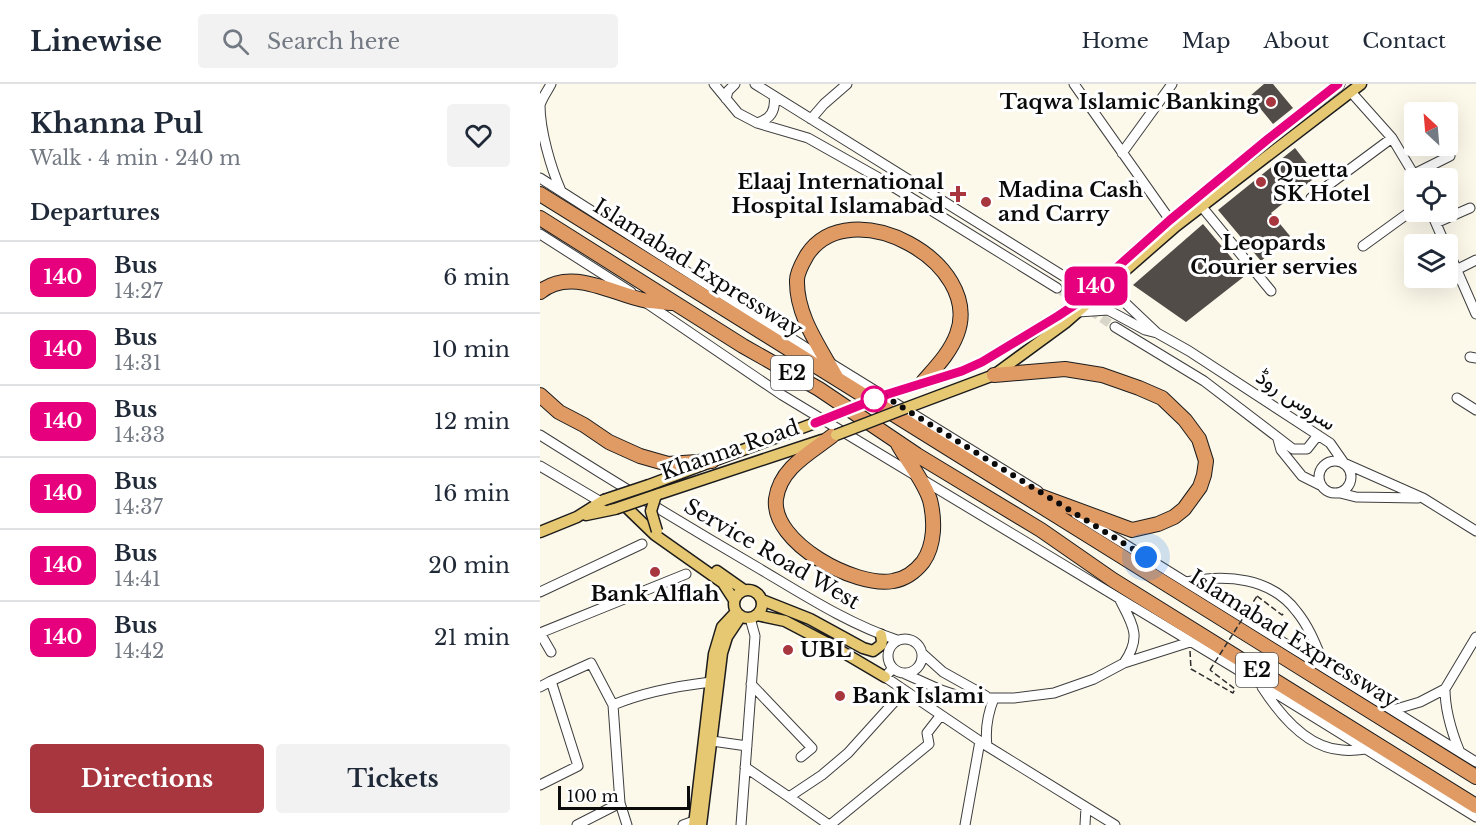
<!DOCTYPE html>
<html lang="en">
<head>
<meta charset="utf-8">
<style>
  :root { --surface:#fff; --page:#f2f2f3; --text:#1f2937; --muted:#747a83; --line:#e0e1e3; --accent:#a7363e }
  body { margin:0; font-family:"Libre Baskerville",Vazirmatn,serif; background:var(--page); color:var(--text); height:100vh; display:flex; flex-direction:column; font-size:22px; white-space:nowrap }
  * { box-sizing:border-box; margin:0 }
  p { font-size:20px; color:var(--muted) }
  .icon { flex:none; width:33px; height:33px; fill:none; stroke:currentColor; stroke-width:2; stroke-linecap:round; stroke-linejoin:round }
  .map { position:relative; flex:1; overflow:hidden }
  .panel { display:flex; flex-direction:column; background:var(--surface); width:540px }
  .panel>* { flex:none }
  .badge { padding:0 12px; border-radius:9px; font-size:21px; line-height:39px }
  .needle { width:39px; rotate:334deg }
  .buttons { position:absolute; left:864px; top:18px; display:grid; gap:12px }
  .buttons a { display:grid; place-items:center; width:54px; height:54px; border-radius:6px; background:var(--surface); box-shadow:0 6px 24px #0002; font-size:30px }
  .scale { position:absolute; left:18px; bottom:15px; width:132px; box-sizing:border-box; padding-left:6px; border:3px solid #0b0b0b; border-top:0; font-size:16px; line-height:21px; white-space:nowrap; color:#0b0b0b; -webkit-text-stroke:4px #fff; paint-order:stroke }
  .you { position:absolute; width:30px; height:30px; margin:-15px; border:4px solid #fff; border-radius:50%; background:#1a73e8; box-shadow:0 0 0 9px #1a73e833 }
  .map>.badge { position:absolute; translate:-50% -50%; box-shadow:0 0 0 3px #fff }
  h2 { padding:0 30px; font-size:22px; line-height:54px }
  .round { display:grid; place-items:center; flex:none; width:63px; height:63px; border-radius:6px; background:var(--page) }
  .overview { display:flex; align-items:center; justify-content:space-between; height:102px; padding:0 30px }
  h1 { font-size:28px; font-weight:700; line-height:45px }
  .primary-button { display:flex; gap:12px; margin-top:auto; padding:12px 30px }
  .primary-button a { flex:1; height:69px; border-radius:6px; background:var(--accent); color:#fff; font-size:24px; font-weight:700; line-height:69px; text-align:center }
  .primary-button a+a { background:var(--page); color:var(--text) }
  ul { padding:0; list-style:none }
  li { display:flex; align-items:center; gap:18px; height:72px; padding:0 30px; border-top:2px solid var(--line) }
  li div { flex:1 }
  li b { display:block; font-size:22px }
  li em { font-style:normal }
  li .badge { min-width:66px; font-weight:700; text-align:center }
  header { display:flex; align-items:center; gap:36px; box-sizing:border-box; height:84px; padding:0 30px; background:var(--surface); border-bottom:2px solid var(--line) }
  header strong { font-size:28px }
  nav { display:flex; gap:33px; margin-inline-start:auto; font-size:21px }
  .search { width:420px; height:54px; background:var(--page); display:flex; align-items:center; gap:15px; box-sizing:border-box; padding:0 21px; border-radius:6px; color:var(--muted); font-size:22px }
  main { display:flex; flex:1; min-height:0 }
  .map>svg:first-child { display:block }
</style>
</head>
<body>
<header>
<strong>Linewise</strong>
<div class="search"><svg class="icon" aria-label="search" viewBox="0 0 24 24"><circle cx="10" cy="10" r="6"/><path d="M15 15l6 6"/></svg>Search here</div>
<nav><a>Home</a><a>Map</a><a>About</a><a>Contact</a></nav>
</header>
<main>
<section class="panel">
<div class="overview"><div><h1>Khanna Pul</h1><p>Walk · 4 min · 240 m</p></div><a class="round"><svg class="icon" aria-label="heart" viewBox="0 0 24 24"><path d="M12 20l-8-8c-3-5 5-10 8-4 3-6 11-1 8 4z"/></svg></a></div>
<h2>Departures</h2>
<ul>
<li><span class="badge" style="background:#e6007e;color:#fff">140</span><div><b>Bus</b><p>14:27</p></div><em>6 min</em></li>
<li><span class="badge" style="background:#e6007e;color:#fff">140</span><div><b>Bus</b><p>14:31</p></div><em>10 min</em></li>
<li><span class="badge" style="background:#e6007e;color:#fff">140</span><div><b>Bus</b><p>14:33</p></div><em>12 min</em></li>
<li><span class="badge" style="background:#e6007e;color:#fff">140</span><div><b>Bus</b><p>14:37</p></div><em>16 min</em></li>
<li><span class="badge" style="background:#e6007e;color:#fff">140</span><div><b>Bus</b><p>14:41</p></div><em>20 min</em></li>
<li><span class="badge" style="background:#e6007e;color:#fff">140</span><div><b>Bus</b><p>14:42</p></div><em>21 min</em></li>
</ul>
<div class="primary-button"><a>Directions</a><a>Tickets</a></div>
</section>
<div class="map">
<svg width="936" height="741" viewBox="0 0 936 741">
  <rect width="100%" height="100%" fill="#fcf9eb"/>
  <path fill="#524c49" d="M724,0H733L753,24L733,40L710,12Z
    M755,64L777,92L731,129L750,152L721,177L678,126Z
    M663,140L706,191L646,238L593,201Z"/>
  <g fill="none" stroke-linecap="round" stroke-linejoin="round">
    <path stroke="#d8d5c9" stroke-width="9" stroke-dasharray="9 4.5" stroke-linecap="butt" d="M517,204L575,243"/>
    <defs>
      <path id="minor" d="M11,0C8,6 2,14 0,21C0,47 11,84 21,107
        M174,0L198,29L217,39L268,54L339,94L517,204
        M215,0L549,208
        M534,0L630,136
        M811,8L852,54L876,94
        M186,15L188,7L195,0
        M271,35L284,20L307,0
        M217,39C231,35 236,26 234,12
        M582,69L632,0
        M874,90L910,72
        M0,94L287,277L498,407
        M771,114L852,54
        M662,123L731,207
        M891,128L905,160
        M896,139L930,124
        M0,150L91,208
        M823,162L874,125
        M908,166L936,230
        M916,186L936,176
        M576,194L580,214L617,249L649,267L790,359L804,379L883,414L936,447
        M105,218L242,311L698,586L936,733
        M538,228L568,226L605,246L617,249
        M575,243L664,297L753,365H767L778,351
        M930,273L936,274
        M917,314L936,326
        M0,351C71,396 143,440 215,482C261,509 306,539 357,556
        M738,355L741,366L762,392L780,401
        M779 393a16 16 0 1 1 32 0a16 16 0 1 1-32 0Z
        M0,382L61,418
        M800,409L816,413L878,414
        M536,430L936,678
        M646,498C686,490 731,493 757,528C770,544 777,564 785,583
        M0,508L102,460
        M580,516C593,541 602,553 584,579
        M348 572a17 17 0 1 1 34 0a17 17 0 1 1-34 0Z
        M11,568L0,549L146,490
        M383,570L403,588L446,612
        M353,584L345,593L447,662L575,741
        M363,589L401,606L425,614H474L514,609L554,595L584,579L650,558
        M211,600L272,664L261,673
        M0,603L11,597
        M722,603C740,631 767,664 802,666C810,667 819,666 826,665
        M905,605C905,627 911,646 919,666
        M73,621C104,608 137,602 171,598
        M853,626L880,618L905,605L936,553
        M172,657L207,662
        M447,662C445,646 448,629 454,614
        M205,683L249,713L282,691L308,669L364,607
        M0,701L38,682L11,597L51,579L73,621L80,719L87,741
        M249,713L289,741
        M37,741L80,719
        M143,741L154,737
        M201,741L215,552L210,534
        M290,741L389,660L387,649L401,631
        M425,741L440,657
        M545,741L546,723"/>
      <path id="major" d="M348,310L422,287L442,278L518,232L536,220L630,136L728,55L799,0
        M366,324L454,291L525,239L636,142L821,0
        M109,401L275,339
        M119,410L282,356
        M85,422L115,451L183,499L194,516
        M46,431L75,425
        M0,448L37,433L64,416
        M177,487L204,506
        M194 520a14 14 0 1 1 28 0a14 14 0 1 1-28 0Z
        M222,516L270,535L323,564L333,567L341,561L342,557L341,551
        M217,531L245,537L289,560L345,593
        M154,741L174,570L182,543L196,528
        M161,741L182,569L187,553L201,532"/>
      <path id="highway" d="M0,110L936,693
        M0,134L203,262L279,305L377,371L501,446L573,496L936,722
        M0,208C30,183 71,209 103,216C112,218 122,218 131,219
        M454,291L525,285L562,291L599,304L622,314L645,336L659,355L666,377L664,391L660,403L644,425L634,433L618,440L592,446L489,408
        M296,293C279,262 256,231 257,196C257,188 263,178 267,171C310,106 444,178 417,250C410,269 396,283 383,298
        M0,311L19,328L44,341L69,358L100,372L128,380L172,377
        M292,352C270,369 240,384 236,415C231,459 316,504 353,497C366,495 375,488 383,478C395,461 395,436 390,416C384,397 368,378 358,360"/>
    </defs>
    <use href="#minor" stroke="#3e3e3e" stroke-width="11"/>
    <use href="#major" stroke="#1c1c1c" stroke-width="13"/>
    <use href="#highway" stroke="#1c1c1c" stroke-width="16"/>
    <path stroke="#2d2d2d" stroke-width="1.5" stroke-dasharray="6 3" stroke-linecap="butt" d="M717,512L742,531L745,528
      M650,567L651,585L693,609L695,605L670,586"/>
    <use href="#minor" stroke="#fff" stroke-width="9"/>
    <use href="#major" stroke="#e6c772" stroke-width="10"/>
    <use href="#highway" stroke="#e09b65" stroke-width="14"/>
    <defs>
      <path id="major-bridge" d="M275,339L348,310
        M296,351L366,324
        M116,411L111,427L117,447
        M64,416L109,401
        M75,425L119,410"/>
    </defs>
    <use href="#major-bridge" stroke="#1c1c1c" stroke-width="13" stroke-linecap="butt"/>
    <path stroke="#2d2d2d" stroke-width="1.5" stroke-dasharray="6 3" stroke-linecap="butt" d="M670,586L717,512"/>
    <use href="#major-bridge" stroke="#e6c772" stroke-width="10"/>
  </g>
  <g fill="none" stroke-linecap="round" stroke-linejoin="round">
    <defs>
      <path id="line" d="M275,339L348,310L422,287L442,278L518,232L536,220L630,136L728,55L798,0"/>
    </defs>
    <use href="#line" stroke="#fff" stroke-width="14"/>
    <use href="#line" stroke="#e6007e" stroke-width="9"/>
    <path stroke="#0b0b0b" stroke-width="6" stroke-dasharray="0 10.8" d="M334,315L344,312L606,473"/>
  </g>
  <g fill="#a7363e" stroke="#fff" stroke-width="2">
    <circle cx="731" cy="18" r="6"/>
    <circle cx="721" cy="98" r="6"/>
    <path d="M415 101h6v6h6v6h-6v6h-6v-6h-6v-6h6z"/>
    <circle cx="446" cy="118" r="6"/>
    <circle cx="734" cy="137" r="6"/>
    <circle cx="115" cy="488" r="6"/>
    <circle cx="248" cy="566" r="6"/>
    <circle cx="300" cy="612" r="6"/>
  </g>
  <circle fill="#fff" stroke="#e6007e" stroke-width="3" cx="334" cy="315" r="12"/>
  <g text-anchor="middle" stroke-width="6" stroke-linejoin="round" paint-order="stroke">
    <g fill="#fff" stroke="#545454" stroke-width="1.5">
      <rect x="231" y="272" width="42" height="34" rx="4.5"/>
      <rect x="696" y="569" width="42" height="34" rx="4.5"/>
    </g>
    <g font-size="20" font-weight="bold" fill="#0b0b0b">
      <text x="252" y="296">E2</text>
      <text x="717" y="593">E2</text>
    </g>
    <g font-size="21" font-weight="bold" fill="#0b0b0b" stroke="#fff" text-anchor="start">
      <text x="719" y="25" text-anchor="end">Taqwa Islamic Banking</text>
      <text x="733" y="93">Quetta<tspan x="733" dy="24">SK Hotel</tspan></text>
      <text x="404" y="105" text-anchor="end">Elaaj International<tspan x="404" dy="24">Hospital Islamabad</tspan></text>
      <text x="458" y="113">Madina Cash<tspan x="458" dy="24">and Carry</tspan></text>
      <text x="734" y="166" text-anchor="middle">Leopards<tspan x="734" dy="24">Courier servies</tspan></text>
      <text x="115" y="517" text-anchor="middle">Bank Alflah</text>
      <text x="260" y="573">UBL</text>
      <text x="312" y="619">Bank Islami</text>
    </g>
    <g font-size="21" fill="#0b0b0b" stroke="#fff">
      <text transform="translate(158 184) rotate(32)" y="7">Islamabad Expressway</text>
      <text transform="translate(756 316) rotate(34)" y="7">سروس روڈ</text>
      <text transform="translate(190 366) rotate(-19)" y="7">Khanna Road</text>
      <text transform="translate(232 470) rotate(30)" y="7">Service Road West</text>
      <text transform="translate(754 555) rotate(32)" y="7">Islamabad Expressway</text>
    </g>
  </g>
</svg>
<div class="buttons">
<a><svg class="needle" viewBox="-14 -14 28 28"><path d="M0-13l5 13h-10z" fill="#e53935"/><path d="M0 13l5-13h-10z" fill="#747a83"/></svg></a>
<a><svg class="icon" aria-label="locate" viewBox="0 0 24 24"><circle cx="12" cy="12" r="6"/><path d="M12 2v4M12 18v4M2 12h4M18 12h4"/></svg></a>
<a><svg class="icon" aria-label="layers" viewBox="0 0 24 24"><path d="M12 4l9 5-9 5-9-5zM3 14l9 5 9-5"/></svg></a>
</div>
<div class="scale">100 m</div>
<div class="you" style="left:606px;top:473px"></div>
<b class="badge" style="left:556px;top:202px;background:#e6007e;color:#fff">140</b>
</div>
</main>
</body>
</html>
